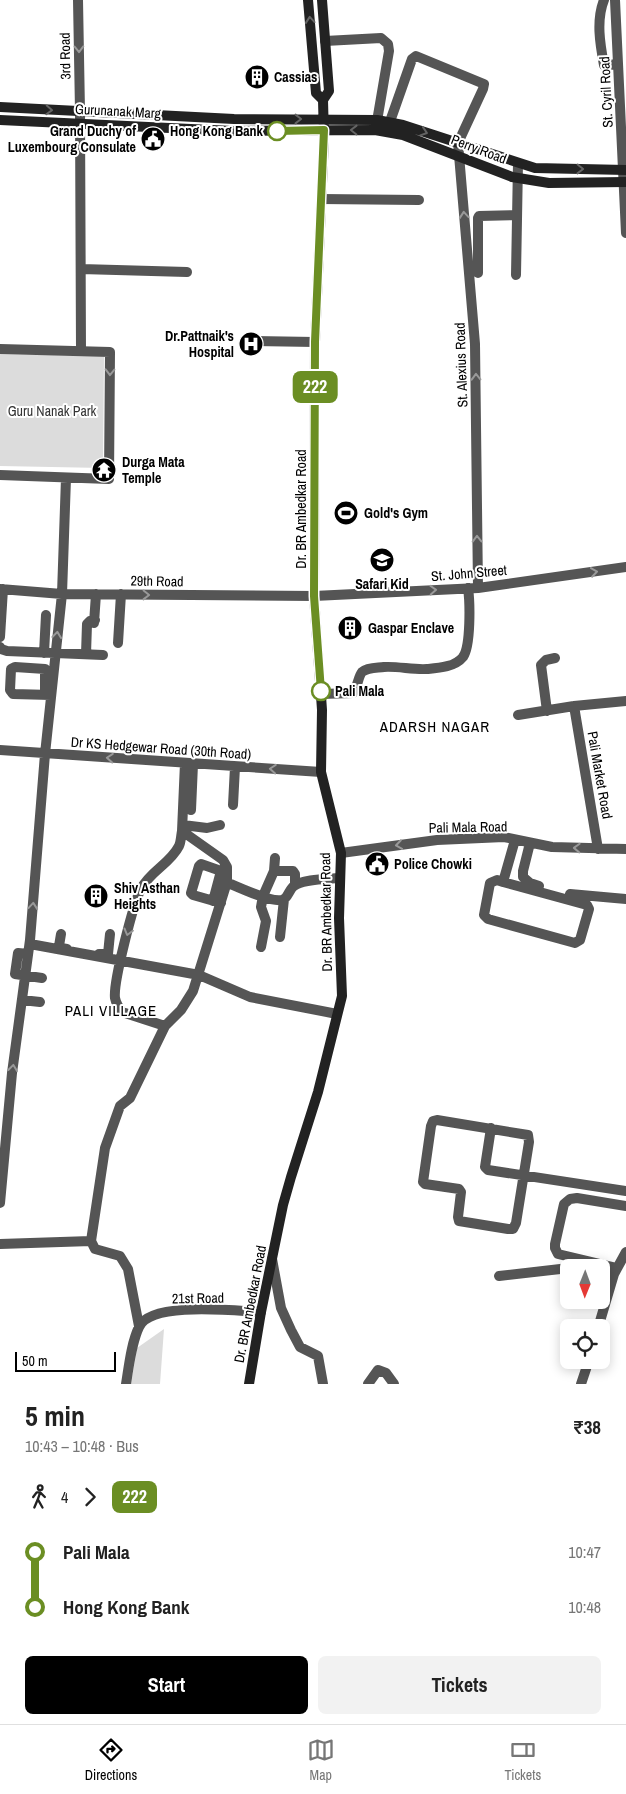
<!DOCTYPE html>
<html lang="en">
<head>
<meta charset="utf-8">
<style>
  :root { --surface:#fff; --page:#f2f2f2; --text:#222; --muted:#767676; --line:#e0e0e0; --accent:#000 }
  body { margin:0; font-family:"Archivo Narrow",sans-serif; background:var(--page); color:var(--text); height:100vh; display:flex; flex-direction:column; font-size:19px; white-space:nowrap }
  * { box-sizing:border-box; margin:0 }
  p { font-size:16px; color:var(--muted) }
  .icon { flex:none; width:28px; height:28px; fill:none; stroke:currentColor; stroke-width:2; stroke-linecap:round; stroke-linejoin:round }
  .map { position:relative; height:1384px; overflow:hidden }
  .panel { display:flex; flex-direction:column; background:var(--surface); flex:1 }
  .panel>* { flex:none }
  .badge { padding:0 10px; border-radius:8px; font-size:18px; line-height:32px }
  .needle { width:32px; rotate:181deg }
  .fabs { position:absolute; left:560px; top:1259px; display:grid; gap:10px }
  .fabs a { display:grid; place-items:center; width:50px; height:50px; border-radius:8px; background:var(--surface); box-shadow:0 2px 12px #0003; font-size:25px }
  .scale { position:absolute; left:15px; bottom:12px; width:101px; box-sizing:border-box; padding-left:5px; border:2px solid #000; border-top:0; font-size:14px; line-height:18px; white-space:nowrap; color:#000; -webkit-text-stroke:4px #fff; paint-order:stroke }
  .map>.badge { position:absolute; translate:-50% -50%; box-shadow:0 0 0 2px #fff }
  .legs { display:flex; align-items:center; gap:8px; height:55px; padding:0 25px; font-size:16px }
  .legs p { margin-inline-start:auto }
  .summary { display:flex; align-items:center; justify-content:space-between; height:85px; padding:0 25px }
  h1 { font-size:28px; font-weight:700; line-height:38px }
  .cta { display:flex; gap:10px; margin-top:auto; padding:10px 25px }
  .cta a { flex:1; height:58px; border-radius:8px; background:var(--accent); color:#fff; font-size:20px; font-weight:700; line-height:58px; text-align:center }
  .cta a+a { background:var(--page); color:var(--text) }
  ul { padding:0 25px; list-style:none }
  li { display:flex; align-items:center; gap:18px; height:55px; font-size:19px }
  li i { display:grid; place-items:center; width:8px; height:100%; margin:0 6px; background:currentColor }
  li i::after { content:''; width:12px; height:12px; margin:-6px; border:4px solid; border-radius:50%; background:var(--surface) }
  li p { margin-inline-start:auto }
  li:first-child i { background:linear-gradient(#0000 50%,currentColor 0) }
  li:last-child i { background:linear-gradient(currentColor 50%,#0000 0) }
  .dock { display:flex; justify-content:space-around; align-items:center; height:70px; border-top:1px solid var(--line); background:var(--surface); font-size:14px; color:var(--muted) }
  .dock a { display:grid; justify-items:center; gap:2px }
  .dock .selected { color:var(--accent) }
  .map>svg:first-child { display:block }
</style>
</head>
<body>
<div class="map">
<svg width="626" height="1384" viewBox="0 0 626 1384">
  <rect width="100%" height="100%" fill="#fff"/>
  <path fill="#dcdcdc" d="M0,354L104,356L103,468L0,466Z
    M164,1329L160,1384H131L137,1348Z"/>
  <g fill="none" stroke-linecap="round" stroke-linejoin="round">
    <path stroke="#555" stroke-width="10" d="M78,0L80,111L81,351
      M604,0C596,20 600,44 604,65L618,64
      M615,0L626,233
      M325,41L381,38L388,44L389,51L376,127
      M387,130L412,59L416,56L484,84L483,89L458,143L475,344L478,588
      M321,199L419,200
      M81,269L187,272
      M478,273V218L479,216L517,215
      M516,275L518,163
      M252,341L315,342
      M0,349L110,352L109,479L0,475
      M0,589L62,594L314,596L478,588L626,567
      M94,623L96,594
      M0,637L3,589
      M118,643L121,594
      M0,647L1,649L7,651L103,655
      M44,653L46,615
      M86,654L87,624L90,621L95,620
      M321,694L353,693C358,686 358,677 362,672C368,667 377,668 384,667C398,666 413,670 427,669C439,668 455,667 463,657C471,646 470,602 468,588
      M45,695V669L15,667L11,669L10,690L13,694L51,695
      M574,706L598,849
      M547,711L541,665L546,660L555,658
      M518,715L574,706L626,701
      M0,750L321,772
      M233,805L235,767
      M191,810L193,764
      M183,825L207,828L220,825
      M530,843L523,871V877L530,883L539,886
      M341,853L437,840L504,837L552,847L626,849
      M274,871H293L295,874V885
      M219,879C232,884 270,903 282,900C288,899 289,889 294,886C302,879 328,879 339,878
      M503,882L587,905L589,909L580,940L575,943L488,919L484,915L490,883L497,880L503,882L515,840
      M570,894L626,899
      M213,901L221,871L201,864L199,866L191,893L193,895L221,903
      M61,934L59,946L61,948L67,949
      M280,937L284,899
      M30,944L199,975L250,997L337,1014
      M261,947L266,921L261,907L263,896L274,871L275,858
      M28,954L18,953L15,974L42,978
      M99,954H108L110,934
      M22,1000L40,1002
      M165,1026L122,1012C119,1008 116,1003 115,998C113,983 133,904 141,889C150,871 170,864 179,846C181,842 181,836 182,831
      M437,1120L528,1135L529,1142L516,1223L513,1229H508L459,1221L458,1217L461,1192L459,1189L425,1184L423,1182L431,1126L433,1121Z
      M491,1128L485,1167L488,1170L626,1191
      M0,1203L12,1073L30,940L45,754L62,594L66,478
      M0,1244L91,1241
      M272,1259L281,1308L291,1330L300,1347L318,1356L323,1384
      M617,1268L558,1254L555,1248V1244L564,1204L570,1199L577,1198L626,1206
      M601,1272L614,1274
      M499,1276L569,1268
      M139,1326L128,1269L120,1256L95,1249L91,1241L105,1148L120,1106L130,1098L165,1026L181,1010L193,991L227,882V867L223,860L182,831L185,763
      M598,1328L614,1274L626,1252
      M126,1384C129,1366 131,1344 139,1327C151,1301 236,1311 261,1312
      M368,1384L378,1370L386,1373L394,1384
      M581,1384L589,1360"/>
    <path stroke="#222" stroke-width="10" d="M308,0L316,93L323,100
      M0,107L234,119L377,120L403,125L535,168L626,170
      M0,120L233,131L375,130L403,135L512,177L549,183L626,182
      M249,1384L261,1312L283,1205L291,1177L318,1092L342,996L339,918L341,853L321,772L322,710L314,596L315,342L324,138L323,100L329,91L322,0"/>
  </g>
  <defs><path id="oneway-chevron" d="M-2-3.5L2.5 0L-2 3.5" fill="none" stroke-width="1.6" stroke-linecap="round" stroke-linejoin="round" transform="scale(1.25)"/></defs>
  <g stroke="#646464">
    <use href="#oneway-chevron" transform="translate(310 20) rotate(-95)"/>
    <use href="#oneway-chevron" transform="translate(49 110) rotate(3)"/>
    <use href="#oneway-chevron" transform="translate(298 119)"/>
    <use href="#oneway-chevron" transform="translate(354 130) rotate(-179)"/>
    <use href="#oneway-chevron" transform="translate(424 132) rotate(18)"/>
    <use href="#oneway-chevron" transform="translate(580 169) rotate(1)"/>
  </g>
  <g stroke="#999">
    <use href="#oneway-chevron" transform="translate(79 49) rotate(89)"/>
    <use href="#oneway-chevron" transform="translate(464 215) rotate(-95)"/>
    <use href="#oneway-chevron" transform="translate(110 372) rotate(91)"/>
    <use href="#oneway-chevron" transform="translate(476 377) rotate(-91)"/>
    <use href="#oneway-chevron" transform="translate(477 539) rotate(-91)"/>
    <use href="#oneway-chevron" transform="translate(594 572) rotate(-8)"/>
    <use href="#oneway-chevron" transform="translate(433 590) rotate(-3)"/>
    <use href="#oneway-chevron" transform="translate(146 595) rotate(1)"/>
    <use href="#oneway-chevron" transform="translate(57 635) rotate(-84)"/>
    <use href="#oneway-chevron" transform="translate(110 758) rotate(-176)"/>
    <use href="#oneway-chevron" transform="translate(273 769) rotate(-176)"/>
    <use href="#oneway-chevron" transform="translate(399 845) rotate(172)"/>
    <use href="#oneway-chevron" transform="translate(577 848) rotate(-178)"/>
    <use href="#oneway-chevron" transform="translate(33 906) rotate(-85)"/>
    <use href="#oneway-chevron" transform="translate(128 932) rotate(105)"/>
    <use href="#oneway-chevron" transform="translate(13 1068) rotate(-83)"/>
  </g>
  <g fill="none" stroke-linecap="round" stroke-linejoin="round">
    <defs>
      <path id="line-1" d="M277,131L324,130L315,342L314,596L321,691"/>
    </defs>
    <use href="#line-1" stroke="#fff" stroke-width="11"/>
    <use href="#line-1" stroke="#6b8e23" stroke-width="8"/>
  </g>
  <defs>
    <symbol id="building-disc" viewBox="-11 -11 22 22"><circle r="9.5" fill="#000" stroke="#fff"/><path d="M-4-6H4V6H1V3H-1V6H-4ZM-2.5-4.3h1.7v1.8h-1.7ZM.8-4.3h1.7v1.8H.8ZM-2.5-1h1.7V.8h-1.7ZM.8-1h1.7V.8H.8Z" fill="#fff"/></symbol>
    <symbol id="civic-disc" viewBox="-11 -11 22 22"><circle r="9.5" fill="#000" stroke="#fff"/><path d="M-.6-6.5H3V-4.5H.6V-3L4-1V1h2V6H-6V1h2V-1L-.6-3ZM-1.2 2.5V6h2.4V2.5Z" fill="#fff"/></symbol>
    <symbol id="hospital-disc" viewBox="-11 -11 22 22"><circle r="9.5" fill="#000" stroke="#fff"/><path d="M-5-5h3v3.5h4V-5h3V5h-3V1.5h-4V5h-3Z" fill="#fff"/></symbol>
    <symbol id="temple-disc" viewBox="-11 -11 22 22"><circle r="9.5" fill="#000" stroke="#fff"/><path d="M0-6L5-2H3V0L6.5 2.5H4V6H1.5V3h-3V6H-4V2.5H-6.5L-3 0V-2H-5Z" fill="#fff"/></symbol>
    <symbol id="stadium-disc" viewBox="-11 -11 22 22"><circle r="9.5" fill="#000" stroke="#fff"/><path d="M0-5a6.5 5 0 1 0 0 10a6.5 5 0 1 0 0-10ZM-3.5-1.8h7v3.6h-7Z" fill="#fff"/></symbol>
    <symbol id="school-disc" viewBox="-11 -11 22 22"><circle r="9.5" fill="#000" stroke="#fff"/><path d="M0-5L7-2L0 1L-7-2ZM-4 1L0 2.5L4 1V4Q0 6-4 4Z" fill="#fff"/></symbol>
  </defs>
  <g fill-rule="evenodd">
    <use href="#building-disc" x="243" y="63" width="28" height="28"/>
    <use href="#civic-disc" x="139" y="125" width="28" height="28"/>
    <use href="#hospital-disc" x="237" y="330" width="28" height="28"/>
    <use href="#temple-disc" x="90" y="456" width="28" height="28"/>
    <use href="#stadium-disc" x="332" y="499" width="28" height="28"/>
    <use href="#school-disc" x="368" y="546" width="28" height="28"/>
    <use href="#building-disc" x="336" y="614" width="28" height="28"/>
    <use href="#civic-disc" x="363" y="850" width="28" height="28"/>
    <use href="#building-disc" x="82" y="882" width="28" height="28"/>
  </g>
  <g fill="#fff" stroke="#6b8e23" stroke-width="2.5">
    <circle cx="277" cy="131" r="9"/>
    <circle cx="321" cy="691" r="9"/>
  </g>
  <g text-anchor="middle" stroke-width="4" stroke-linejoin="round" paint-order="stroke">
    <g font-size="14" fill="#000" stroke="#fff">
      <text transform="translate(65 56) rotate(-91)" y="5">3rd Road</text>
      <text transform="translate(606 92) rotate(-93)" y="5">St. Cyril Road</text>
      <text transform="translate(118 111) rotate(3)" y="5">Gurunanak Marg</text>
      <text transform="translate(479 149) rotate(21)" y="5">Perry Road</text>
      <text transform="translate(461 365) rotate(-92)" y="5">St. Alexius Road</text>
      <text transform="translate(301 509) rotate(-90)" y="5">Dr. BR Ambedkar Road</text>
      <text transform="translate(469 573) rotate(-5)" y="5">St. John Street</text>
      <text transform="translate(157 581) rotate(1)" y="5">29th Road</text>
      <text transform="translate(161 748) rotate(4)" y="5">Dr KS Hedgewar Road (30th Road)</text>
      <text transform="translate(600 775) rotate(80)" y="5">Pali Market Road</text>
      <text transform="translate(468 827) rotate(-1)" y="5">Pali Mala Road</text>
      <text transform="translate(326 912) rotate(-91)" y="5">Dr. BR Ambedkar Road</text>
      <text transform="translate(198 1298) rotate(-1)" y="5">21st Road</text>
      <text transform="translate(250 1304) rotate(-79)" y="5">Dr. BR Ambedkar Road</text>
    </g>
    <g font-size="14" font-weight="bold" fill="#000" stroke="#fff" text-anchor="start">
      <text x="274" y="82">Cassias</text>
      <text x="136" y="136" text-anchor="end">Grand Duchy of<tspan x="136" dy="16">Luxembourg Consulate</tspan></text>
      <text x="234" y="341" text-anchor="end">Dr.Pattnaik's<tspan x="234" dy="16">Hospital</tspan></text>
      <text x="122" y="467">Durga Mata<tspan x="122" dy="16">Temple</tspan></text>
      <text x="364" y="518">Gold's Gym</text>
      <text x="382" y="589" text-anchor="middle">Safari Kid</text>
      <text x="368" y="633">Gaspar Enclave</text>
      <text x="394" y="869">Police Chowki</text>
      <text x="114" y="893">Shiv Asthan<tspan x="114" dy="16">Heights</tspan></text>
    </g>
    <g font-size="14" font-weight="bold" fill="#000" stroke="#fff" text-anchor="end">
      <text x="263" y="136">Hong Kong Bank</text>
      <text x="335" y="696" text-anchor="start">Pali Mala</text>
    </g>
    <g font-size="14" fill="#333" stroke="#fff">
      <text x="52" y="416">Guru Nanak Park</text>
    </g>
    <g font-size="15" letter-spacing="1" fill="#000" stroke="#fff">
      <text x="435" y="732">ADARSH NAGAR</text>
      <text x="111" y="1016">PALI VILLAGE</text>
    </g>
  </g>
</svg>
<div class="fabs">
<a><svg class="needle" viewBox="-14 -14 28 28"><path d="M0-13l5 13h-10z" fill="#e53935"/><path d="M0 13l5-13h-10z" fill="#767676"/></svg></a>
<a><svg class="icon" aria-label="locate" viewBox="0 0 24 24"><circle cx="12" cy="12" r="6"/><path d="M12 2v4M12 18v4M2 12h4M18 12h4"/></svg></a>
</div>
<div class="scale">50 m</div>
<b class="badge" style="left:315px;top:387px;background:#6b8e23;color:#fff">222</b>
</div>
<section class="panel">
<div class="summary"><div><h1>5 min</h1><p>10:43 – 10:48 · Bus</p></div><b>₹38</b></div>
<div class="legs"><svg class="icon" aria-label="walk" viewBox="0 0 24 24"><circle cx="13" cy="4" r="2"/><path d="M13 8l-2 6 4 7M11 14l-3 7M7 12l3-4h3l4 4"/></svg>4<svg class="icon" aria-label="forward" viewBox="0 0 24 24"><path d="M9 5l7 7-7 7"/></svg><b class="badge" style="background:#6b8e23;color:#fff">222</b></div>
<ul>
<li><i style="color:#6b8e23"></i><b>Pali Mala</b><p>10:47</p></li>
<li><i style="color:#6b8e23"></i><b>Hong Kong Bank</b><p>10:48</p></li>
</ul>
<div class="cta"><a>Start</a><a>Tickets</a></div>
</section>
<nav class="dock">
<a class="selected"><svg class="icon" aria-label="directions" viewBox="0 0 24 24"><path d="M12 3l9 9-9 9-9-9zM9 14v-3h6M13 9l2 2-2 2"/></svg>Directions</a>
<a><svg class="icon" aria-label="map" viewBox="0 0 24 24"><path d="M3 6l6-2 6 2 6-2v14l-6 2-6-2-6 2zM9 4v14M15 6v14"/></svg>Map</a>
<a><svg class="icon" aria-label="tickets" viewBox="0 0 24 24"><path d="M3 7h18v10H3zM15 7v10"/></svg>Tickets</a>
</nav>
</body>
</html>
